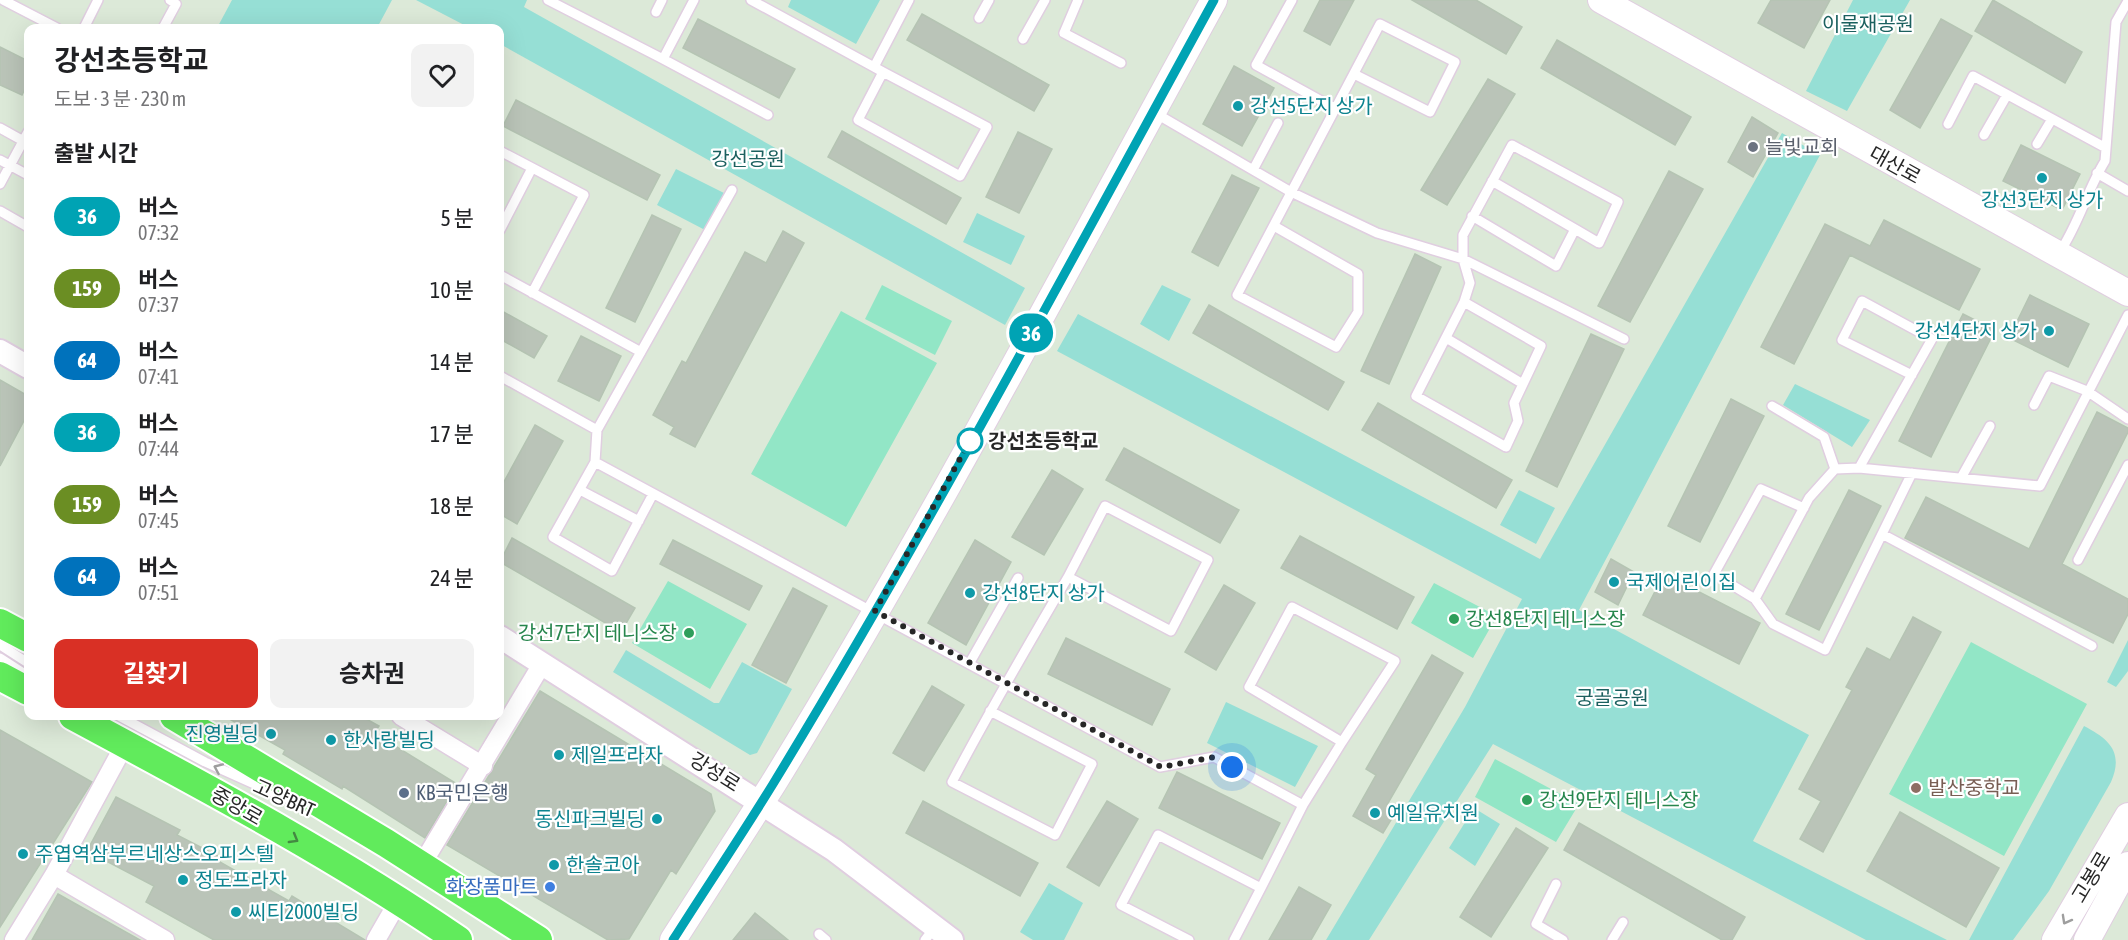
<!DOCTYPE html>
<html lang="ko">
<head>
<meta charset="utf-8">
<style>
  :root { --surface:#fff; --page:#f2f2f2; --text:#202124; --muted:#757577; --accent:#d93025 }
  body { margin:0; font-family:"Asap Condensed","Noto Sans KR",sans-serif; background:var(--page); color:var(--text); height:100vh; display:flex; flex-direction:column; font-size:22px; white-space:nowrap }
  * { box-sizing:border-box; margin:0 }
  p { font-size:20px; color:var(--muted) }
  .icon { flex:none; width:33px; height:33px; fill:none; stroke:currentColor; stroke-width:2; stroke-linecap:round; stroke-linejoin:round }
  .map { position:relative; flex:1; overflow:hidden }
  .drawer { position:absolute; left:24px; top:24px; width:480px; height:696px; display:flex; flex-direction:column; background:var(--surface); border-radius:12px; box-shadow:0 6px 24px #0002 }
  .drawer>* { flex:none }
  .badge { padding:0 12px; border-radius:20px; font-size:21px; line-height:39px }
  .you { position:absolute; width:30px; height:30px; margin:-15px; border:4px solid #fff; border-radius:50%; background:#1a73e8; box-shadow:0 0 0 9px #1a73e833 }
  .map>.badge { position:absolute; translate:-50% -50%; box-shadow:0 0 0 3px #fff }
  h2 { padding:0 30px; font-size:22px; line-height:54px }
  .round { display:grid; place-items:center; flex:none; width:63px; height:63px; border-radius:12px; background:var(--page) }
  .headline { display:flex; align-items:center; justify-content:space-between; height:102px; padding:0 30px }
  h1 { font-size:28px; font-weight:700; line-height:45px }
  .primary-button { display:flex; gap:12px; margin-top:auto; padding:12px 30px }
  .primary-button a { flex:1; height:69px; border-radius:12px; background:var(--accent); color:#fff; font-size:24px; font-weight:700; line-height:69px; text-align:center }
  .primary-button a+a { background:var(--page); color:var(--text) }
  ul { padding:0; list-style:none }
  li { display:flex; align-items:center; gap:18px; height:72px; padding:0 30px }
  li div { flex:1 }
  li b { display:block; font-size:22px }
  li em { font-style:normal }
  li .badge { min-width:66px; font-weight:700; text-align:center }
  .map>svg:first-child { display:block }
</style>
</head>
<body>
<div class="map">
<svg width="2128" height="940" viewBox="0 0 2128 940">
  <rect width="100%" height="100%" fill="#dce9d8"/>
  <path fill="#96dfd5" d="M232,0H392L377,28H217Z
    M416,0H527L524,7L1025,288L1005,325L500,44V28H470Z
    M791,0H880L856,44L788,7Z
    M1853,0H1910L1847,111L1806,91Z
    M1782,133L1820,155L1579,610L1809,735L1753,841L1947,940H1866L1493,744L1369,940H1326L1465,707L1522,599L1057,351L1078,314L1540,559Z
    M676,169L724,193L705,230L657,205Z
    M977,213L1025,236L1011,265L963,242Z
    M1162,285L1191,299L1169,341L1140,324Z
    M1795,384L1870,420L1852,447L1783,405Z
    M1519,490L1555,508L1536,544L1500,525Z
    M2128,640V671L2116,687L2107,682Z
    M626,650L714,703H719L742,662L792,689L757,753L750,755L613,672Z
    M1226,702L1318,746L1295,787L1207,743Z
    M2084,726C2109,739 2124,752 2111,782L2049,891L2013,940H1969Z
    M1474,808L1500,824L1475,866L1449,848Z
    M1049,883L1083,903L1064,940H1033L1020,932Z"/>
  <path fill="#92e6c6" d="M882,285L952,321L935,355L865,319Z
    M841,311L937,363L846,527L751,474Z
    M668,581L747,624L710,689L632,643Z
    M1434,583L1497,616L1473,658L1411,623Z
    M1971,642L2087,704L2004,856L1889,794Z
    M1495,759L1579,804L1556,842L1475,797Z"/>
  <path fill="#bac4b8" stroke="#b5c4b3" stroke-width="1.5" d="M1320,0H1354L1330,45L1304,31Z
    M1412,0H1476L1522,27L1506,54Z
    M1771,0H1830L1804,48L1758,23Z
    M1993,0L2082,52L2065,83L1975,31Z
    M922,14L1049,85L1034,111L907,40Z
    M698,19L795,69L779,98L683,48Z
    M1941,19L1972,36L1920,128L1890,110Z
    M1557,40L1691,117L1675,145L1541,68Z
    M0,47L28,61V82L22,95L0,85Z
    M1234,66L1274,88L1242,146L1203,124Z
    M1488,79L1515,94L1447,205L1421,190Z
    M516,100L660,175L647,200L503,126Z
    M1752,117L1778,133L1753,177L1728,162Z
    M842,131L961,198L946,224L828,157Z
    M1018,132L1052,149L1019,213L986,197Z
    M2021,145L2080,174L2062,210L2003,181Z
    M1669,171L1703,189L1630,322L1598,306Z
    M1232,175L1259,188L1218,266L1192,252Z
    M652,215L681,229L635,322L606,308Z
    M1884,220L1980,269L1959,310L1850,255L1794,364L1761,347L1825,224L1870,246Z
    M783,231L804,243L695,447L670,434L674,427L653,415L682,361L686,363L745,252L766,263Z
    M1415,254L1441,267L1389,384L1361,371Z
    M2030,295L2089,324L2068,367L2009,338Z
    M1209,305L1344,382L1328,410L1193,333Z
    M500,310L547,336L534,358L500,339Z
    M1963,314L1995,330L1931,457L1899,441Z
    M1591,334L1624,349L1557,487L1526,471Z
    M581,336L621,356L599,401L558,381Z
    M0,380L28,396V413L0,466Z
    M1731,399L1764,416L1700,542L1668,526Z
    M1378,403L1512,480L1496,508L1362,430Z
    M2097,412L2128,428V432L2062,564L2128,599V614L2113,643L1905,538L1926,497L2029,549Z
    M535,425L563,441L517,524L500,514V489Z
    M1124,448L1239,510L1220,543L1106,480Z
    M1052,470L1083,489L1044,555L1012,537Z
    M1849,490L1881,506L1819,630L1786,614Z
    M1300,536L1414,597L1397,629L1281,568Z
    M512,538L635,608L621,632L500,562Z
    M673,540L762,586L749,610L660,564Z
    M975,540L1011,562L966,645L928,623Z
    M1611,559L1634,572L1618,605L1595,592Z
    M1664,574L1760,623L1739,664L1643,615Z
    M1224,585L1255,603L1216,670L1185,652Z
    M793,588L827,606L786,683L752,665Z
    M1913,617L1941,632L1823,852L1800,839L1821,801L1799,789L1852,690L1846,687L1867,648L1890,660Z
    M1066,638L1170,689L1152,725L1048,674Z
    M1432,655L1463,673L1387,805L1397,810L1383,833L1353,816L1376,775L1366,769Z
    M932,686L964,705L924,771L893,753Z
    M540,691L711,794L715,811L676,874L671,870L629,939L608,940L447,845Z
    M224,716H361L379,726L374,733L457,784L425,838L343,786L342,789L283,754L285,750Z
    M0,730L92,782L0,927Z
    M1177,772L1280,823L1262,859L1159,808Z
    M116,797L180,830L177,835L220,857L218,861L289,901L292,896L365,940H214L146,902L154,886L87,851Z
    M923,801L1038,863L1020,896L906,833Z
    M1107,801L1138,819L1099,886L1067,867Z
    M1900,812L1999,868L1966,927L1867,871Z
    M1579,823L1745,917L1732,940H1722L1564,850Z
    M1516,828L1548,848L1491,937L1460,917Z
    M1299,887L1331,905L1311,940H1269Z
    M58,894L140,940H32Z
    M755,913L788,940H733Z"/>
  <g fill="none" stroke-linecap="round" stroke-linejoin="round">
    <defs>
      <path id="service" d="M3,0L57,28
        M548,0L663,59
        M694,0L663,59L768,115
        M751,0L874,67L909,0
        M1078,0L1064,33L1121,63
        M1292,0L1256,65L1336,109
        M656,12L662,0
        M979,18L989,0
        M84,28L98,0
        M163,28L176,4L170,0
        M1023,39L1045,0
        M874,67L883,72L987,127L960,176L858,120L883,72
        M1155,113L1291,192L1377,233L1463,259L1624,339
        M1948,124L1973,76L2106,148
        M0,128L27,143
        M1984,135L2007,95
        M2037,144L2052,119
        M500,151L584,195L532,293
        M0,160L28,175
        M1253,170L1278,123
        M2097,173L2128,191
        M1492,181L1575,229
        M0,184L28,132
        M732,190L597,430L595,462L1160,767L1214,757L1303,805
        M0,211L28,227
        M1274,226L1358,274V312L1336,347L1237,295L1380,24L1455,62L1430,112L1354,74
        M500,230L532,168
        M2059,253C2079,224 2087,190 2105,161L2116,22L2128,1
        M500,275L641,352
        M1464,302L1541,346L1514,403L1518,421L1506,447L1416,396L1464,302L1470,283L1463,259V235L1512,145L1618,202L1599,243L1575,229L1556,266L1472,216
        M1446,338L1523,384
        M500,376L597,430
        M2034,405L2049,376L2087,391L2128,419
        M1772,406L1824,437L1835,469
        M595,462L553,537L612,571L653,494
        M1859,468L1932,339L1862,301L1842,340L1912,375
        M1912,473L1825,650L1773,624L1755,599L1809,498L1835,469L1859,468L2040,486L2128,315
        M1961,478L1990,426
        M580,490L639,521
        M1105,506L1208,560L1171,631L1068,577Z
        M1882,534L2092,646
        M2078,560L2128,465
        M1755,599L1714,574L1761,489L1804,508
        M1292,607L1395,661L1342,742L1249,687Z
        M0,645L28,663
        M0,658L28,676
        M969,664L1018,578
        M990,711L1092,764L1055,835L952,782C989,712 1028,645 1068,577
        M119,716L205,762L288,799
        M1556,884L1536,924L1563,940
        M1261,888L1303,805L1342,742
        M819,934L826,940
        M925,940L935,927
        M1189,940L1121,905L1158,835L1261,888L1234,940
        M1612,940L1623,922"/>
      <path id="minor" d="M401,716L483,766
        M421,866L542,664
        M54,875L165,940
        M14,940L54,875L125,744
        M376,940L399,900"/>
      <path id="tertiary" d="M0,351L28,367
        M500,637L834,850L952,940"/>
      <path id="secondary" d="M1601,0L2128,293
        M673,940C706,888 740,836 773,784C930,529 1070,262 1214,0
        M2055,940L2128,816
        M2087,940L2128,865"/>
      <path id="primary" d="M0,623L28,638
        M0,676L28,691
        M73,716C203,786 336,856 458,940
        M174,716L386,843L538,940"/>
    </defs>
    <use href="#service" stroke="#e0cee0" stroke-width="12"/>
    <use href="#minor" stroke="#e0cee0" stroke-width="21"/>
    <use href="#tertiary" stroke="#e0cee0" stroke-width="26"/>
    <use href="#secondary" stroke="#e0cee0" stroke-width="28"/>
    <use href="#primary" stroke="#fff" stroke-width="32"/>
    <use href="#service" stroke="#fff" stroke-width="9"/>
    <use href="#minor" stroke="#fff" stroke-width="18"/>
    <use href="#tertiary" stroke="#fff" stroke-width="22"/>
    <use href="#secondary" stroke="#fff" stroke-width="26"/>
    <use href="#primary" stroke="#61eb5c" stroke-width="28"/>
  </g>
  <defs><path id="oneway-chevron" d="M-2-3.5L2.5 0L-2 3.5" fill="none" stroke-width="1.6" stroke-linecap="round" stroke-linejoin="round" transform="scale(1.5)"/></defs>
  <g stroke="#9e9e9e">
    <use href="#oneway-chevron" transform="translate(218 768) rotate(-156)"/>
    <use href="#oneway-chevron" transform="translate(2066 920) rotate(119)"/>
  </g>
  <use stroke="#448942" href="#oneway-chevron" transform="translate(294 839) rotate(30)"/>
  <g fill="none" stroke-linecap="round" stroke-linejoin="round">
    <defs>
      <path id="line" d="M673,940C706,888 741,836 773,784C929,528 1070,263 1214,0"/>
    </defs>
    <use href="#line" stroke="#fff" stroke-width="14"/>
    <use href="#line" stroke="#00a3b4" stroke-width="9"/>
    <path stroke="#272727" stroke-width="6" stroke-dasharray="0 10.8" d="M970,441L875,611L1161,767L1214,757L1232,767"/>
  </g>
  <g fill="#0f9aa8" stroke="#fff" stroke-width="2">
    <circle cx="1238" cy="106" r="6"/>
    <circle cx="2042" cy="178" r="6"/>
    <circle cx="2049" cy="331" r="6"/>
    <circle cx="1614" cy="582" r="6"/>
    <circle cx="970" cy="593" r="6"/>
    <circle cx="271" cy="734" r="6"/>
    <circle cx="331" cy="740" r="6"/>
    <circle cx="559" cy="755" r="6"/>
    <circle cx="1375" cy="813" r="6"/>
    <circle cx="657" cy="819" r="6"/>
    <circle cx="23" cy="854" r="6"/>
    <circle cx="554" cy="865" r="6"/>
    <circle cx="183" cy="880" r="6"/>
    <circle cx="236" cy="912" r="6"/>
  </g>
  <circle fill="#6b7280" stroke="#fff" stroke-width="2" cx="1753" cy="147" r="6"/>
  <circle fill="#fff" stroke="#00a3b4" stroke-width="3" cx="970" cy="441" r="12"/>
  <g fill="#2e9e5b" stroke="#fff" stroke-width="2">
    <circle cx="1454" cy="619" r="6"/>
    <circle cx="689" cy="633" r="6"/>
    <circle cx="1527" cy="800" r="6"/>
  </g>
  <circle fill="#8d6e63" stroke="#fff" stroke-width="2" cx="1916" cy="788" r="6"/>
  <circle fill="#5c6f8a" stroke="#fff" stroke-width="2" cx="404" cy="793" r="6"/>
  <circle fill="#3f7fe0" stroke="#fff" stroke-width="2" cx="550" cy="887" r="6"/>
  <g text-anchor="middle" stroke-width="4.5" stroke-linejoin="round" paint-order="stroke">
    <g font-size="20" fill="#1b605f" stroke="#fff">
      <text x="1868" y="31">이물재공원</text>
      <text x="748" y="166">강선공원</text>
      <text x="1612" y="705">궁골공원</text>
    </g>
    <g font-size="20" fill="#0d838f" stroke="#fff" text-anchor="start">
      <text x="1250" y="113">강선5단지 상가</text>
      <text x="2042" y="207" text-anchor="middle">강선3단지 상가</text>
      <text x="2037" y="338" text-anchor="end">강선4단지 상가</text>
      <text x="1626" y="589">국제어린이집</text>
      <text x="982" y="600">강선8단지 상가</text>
      <text x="259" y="741" text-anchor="end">진영빌딩</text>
      <text x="343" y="747">한사랑빌딩</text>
      <text x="571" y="762">제일프라자</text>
      <text x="1387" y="820">예일유치원</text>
      <text x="645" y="826" text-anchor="end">동신파크빌딩</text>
      <text x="35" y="861">주엽역삼부르네상스오피스텔</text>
      <text x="566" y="872">한솔코아</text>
      <text x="195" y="887">정도프라자</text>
      <text x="248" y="919">씨티2000빌딩</text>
    </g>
    <g font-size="20" fill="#5b616d" stroke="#fff" text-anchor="start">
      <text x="1765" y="154">늘빛교회</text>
    </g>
    <g font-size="20" fill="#272727" stroke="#fff">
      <text transform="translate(1895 165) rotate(29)" y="7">대산로</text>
      <text transform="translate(715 772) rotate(32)" y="7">강성로</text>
      <text transform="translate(284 798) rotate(24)" y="7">고양BRT</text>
      <text transform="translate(237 806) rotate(30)" y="7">중앙로</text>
      <text transform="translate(2091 877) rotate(-59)" y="7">고봉로</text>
    </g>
    <g font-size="20" font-weight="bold" fill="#272727" stroke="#fff" text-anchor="start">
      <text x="988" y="448">강선초등학교</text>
    </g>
    <g font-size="20" fill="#27864d" stroke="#fff" text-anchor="start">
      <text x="1466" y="626">강선8단지 테니스장</text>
      <text x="677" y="640" text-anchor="end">강선7단지 테니스장</text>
      <text x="1539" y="807">강선9단지 테니스장</text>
    </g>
    <g font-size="20" fill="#785e54" stroke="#fff" text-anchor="start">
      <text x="1928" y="795">발산중학교</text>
    </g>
    <g font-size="20" fill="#4e5e75" stroke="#fff" text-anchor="start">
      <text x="416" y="800">KB국민은행</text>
    </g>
    <g font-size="20" fill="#366cbe" stroke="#fff" text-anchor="end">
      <text x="538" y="894">화장품마트</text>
    </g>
  </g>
</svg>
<div class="you" style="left:1232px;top:767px"></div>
<b class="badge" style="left:1031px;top:333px;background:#00a3b4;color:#fff">36</b>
<section class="drawer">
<div class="headline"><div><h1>강선초등학교</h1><p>도보 · 3 분 · 230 m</p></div><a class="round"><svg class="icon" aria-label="heart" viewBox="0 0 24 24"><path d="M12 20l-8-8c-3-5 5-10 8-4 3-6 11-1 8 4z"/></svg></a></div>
<h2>출발 시간</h2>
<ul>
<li><span class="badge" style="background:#00a3b4;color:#fff">36</span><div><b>버스</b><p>07:32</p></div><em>5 분</em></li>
<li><span class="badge" style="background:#6b8e23;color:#fff">159</span><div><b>버스</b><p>07:37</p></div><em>10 분</em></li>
<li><span class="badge" style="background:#0072bc;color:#fff">64</span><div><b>버스</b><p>07:41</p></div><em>14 분</em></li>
<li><span class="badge" style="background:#00a3b4;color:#fff">36</span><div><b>버스</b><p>07:44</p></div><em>17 분</em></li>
<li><span class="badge" style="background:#6b8e23;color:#fff">159</span><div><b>버스</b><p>07:45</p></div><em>18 분</em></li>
<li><span class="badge" style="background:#0072bc;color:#fff">64</span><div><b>버스</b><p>07:51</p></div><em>24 분</em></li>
</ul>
<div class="primary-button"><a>길찾기</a><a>승차권</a></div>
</section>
</div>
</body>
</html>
